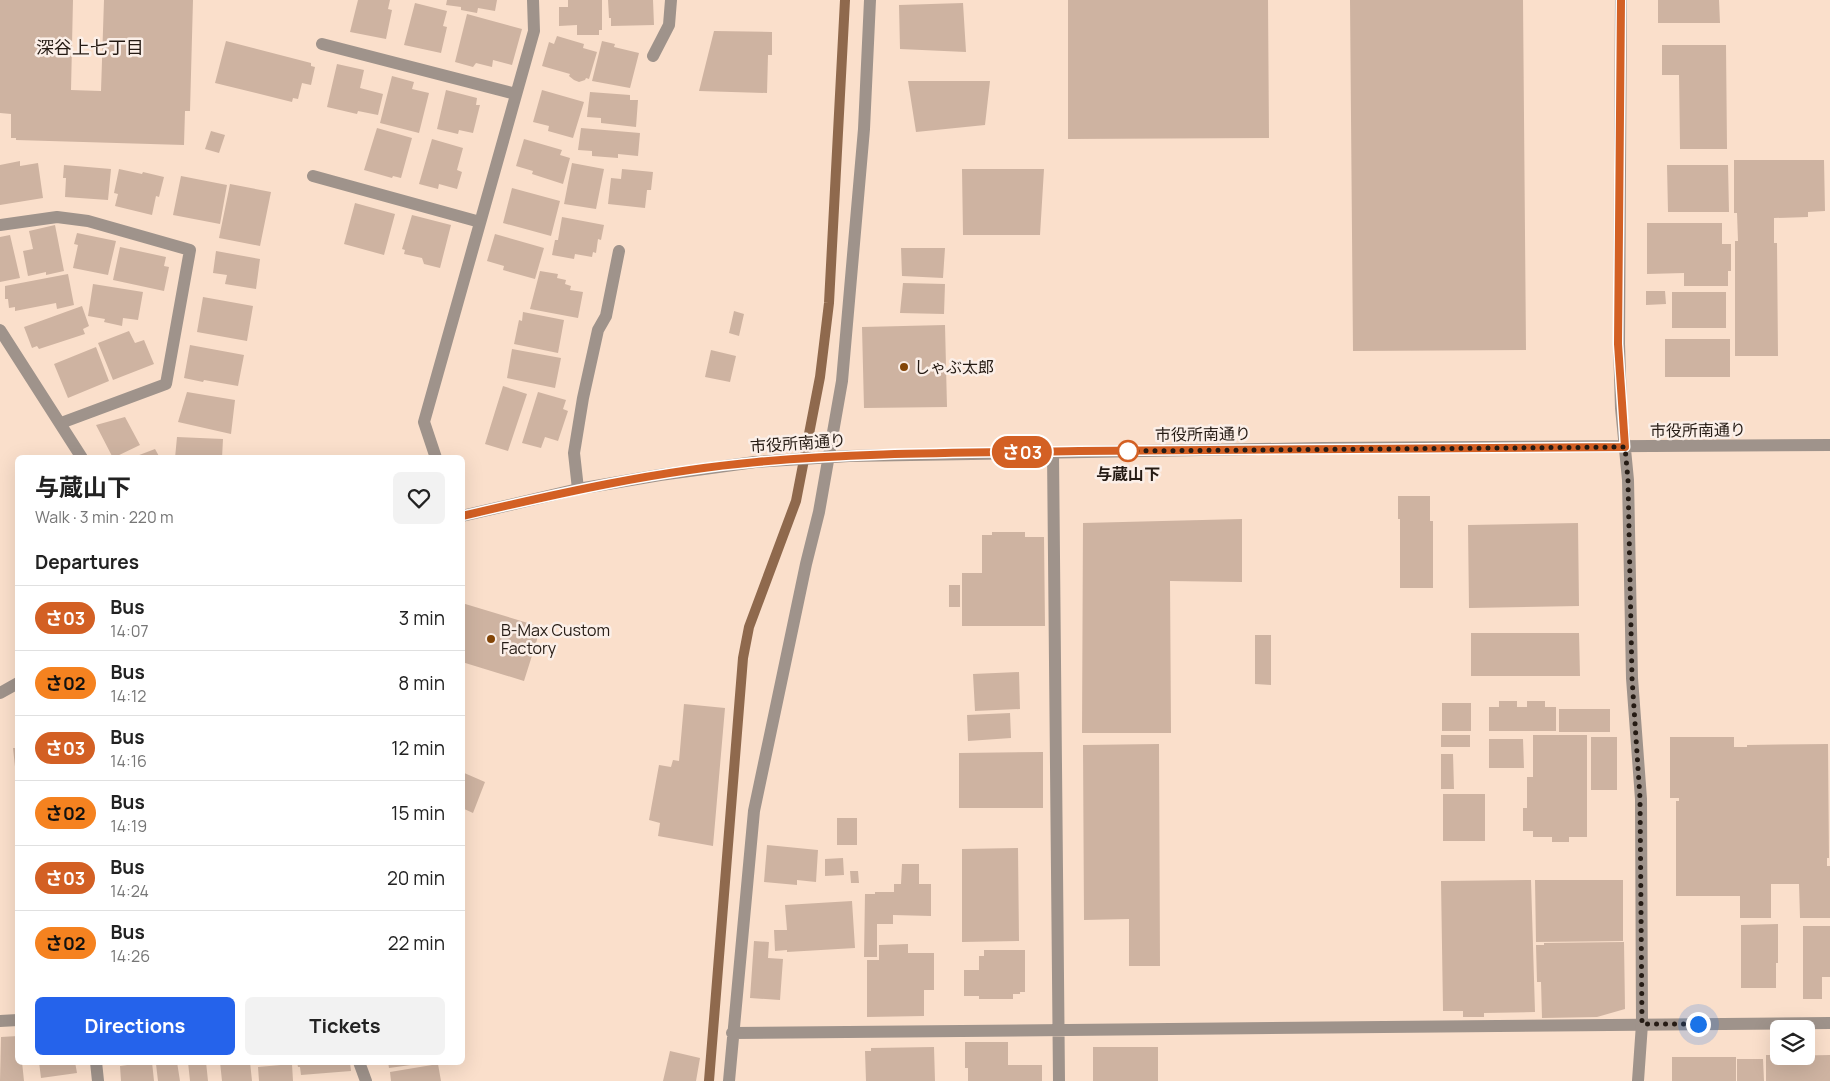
<!DOCTYPE html>
<html lang="en">
<head>
<meta charset="utf-8">
<style>
  :root { --surface:#fff; --page:#f2f2f2; --text:#222; --muted:#767676; --line:#e0e0e0; --accent:#2563eb }
  body { margin:0; font-family:Manrope,"Noto Sans JP",sans-serif; background:var(--page); color:var(--text); height:100vh; display:flex; flex-direction:column; font-size:19px; white-space:nowrap }
  * { box-sizing:border-box; margin:0 }
  p { font-size:16px; color:var(--muted) }
  .icon { flex:none; width:28px; height:28px; fill:none; stroke:currentColor; stroke-width:2; stroke-linecap:round; stroke-linejoin:round }
  .map { position:relative; flex:1; overflow:hidden }
  .details { position:absolute; left:15px; top:455px; width:450px; height:610px; display:flex; flex-direction:column; background:var(--surface); border-radius:8px; box-shadow:0 5px 20px #0002 }
  .details>* { flex:none }
  .badge { padding:0 10px; border-radius:16px; font-size:18px; line-height:32px }
  .buttons { position:absolute; left:1770px; top:1020px; display:grid; gap:10px }
  .buttons a { display:grid; place-items:center; width:45px; height:45px; border-radius:8px; background:var(--surface); box-shadow:0 5px 20px #0002; font-size:25px }
  .you { position:absolute; width:25px; height:25px; margin:-12px; border:4px solid #fff; border-radius:50%; background:#1a73e8; box-shadow:0 0 0 8px #1a73e833 }
  .map>.badge { position:absolute; translate:-50% -50%; box-shadow:0 0 0 2px #fff }
  h2 { padding:0 20px; font-size:19px; line-height:45px }
  .round { display:grid; place-items:center; flex:none; width:52px; height:52px; border-radius:8px; background:var(--page) }
  .summary { display:flex; align-items:center; justify-content:space-between; height:85px; padding:0 20px }
  h1 { font-size:24px; font-weight:700; line-height:38px }
  .cta { display:flex; gap:10px; margin-top:auto; padding:10px 20px }
  .cta a { flex:1; height:58px; border-radius:8px; background:var(--accent); color:#fff; font-size:20px; font-weight:700; line-height:58px; text-align:center }
  .cta a+a { background:var(--page); color:var(--text) }
  ul { padding:0; list-style:none }
  li { display:flex; align-items:center; gap:15px; height:65px; padding:0 20px; border-top:1px solid var(--line) }
  li div { flex:1 }
  li b { display:block; font-size:19px }
  li em { font-style:normal }
  li .badge { min-width:55px; font-weight:700; text-align:center }
  .map>svg:first-child { display:block }
</style>
</head>
<body>
<div class="map">
<svg width="1830" height="1081" viewBox="0 0 1830 1081">
  <rect width="100%" height="100%" fill="#fadfcb"/>
  <g fill="none" stroke-linecap="round" stroke-linejoin="round">
    <path stroke="#8f694d" stroke-width="10" d="M709,1081L743,658L749,627L796,501L820,377L829,303L845,0"/>
  </g>
  <path fill="#ceb3a1" d="M0,0H73L71,90L101,91L104,0H193L190,111H185L184,145L16,140V138H11V114L0,113Z
    M358,0H390L388,9L392,10L386,39L350,32Z
    M447,0H497L495,11L478,8L477,13L461,10V7L446,5Z
    M568,0H602V30H599V35H577V25L559,26V7H568Z
    M608,0H653L654,25L611,26V18H609Z
    M1068,0H1268L1269,138L1068,139Z
    M1350,0H1523L1526,350L1353,351Z
    M1658,0H1719L1720,23H1658Z
    M415,3L447,11L443,26L447,27L441,53L404,45Z
    M963,3L966,52L900,49L899,5Z
    M467,14L522,29L512,65L493,60L492,67L476,63L473,67L455,62Z
    M714,31L772,32V55H768L767,93L699,91Z
    M557,36L584,44L583,48L597,52L589,79L586,78L585,80L579,82L574,80L569,76L570,74L542,66L549,42L554,44Z
    M226,41L311,63V66L315,67L311,85L302,83L298,99L293,98L292,102L215,83Z
    M602,41L615,44L614,47L639,53L630,88L592,81Z
    M1662,45H1726L1727,149H1680L1679,75H1662Z
    M337,64L364,70L360,88L383,94L378,115L358,111L357,114L327,107Z
    M392,76L414,82L412,89L429,93L419,133L380,123Z
    M908,81H990L985,125L916,132Z
    M446,90L477,98L476,105H480L473,133L459,130L458,134L437,129Z
    M542,90L584,102L573,138L548,131L549,126L533,122Z
    M590,92L630,95V100H638L636,127L601,123V118L587,117Z
    M377,128L412,138L401,178L393,176L392,178L364,170Z
    M581,128L640,133L638,156L618,154V158L592,156V151L578,150Z
    M211,131L225,135L219,153L205,149Z
    M432,139L463,148L457,170L462,172L457,189L439,184L438,189L419,184Z
    M524,139L562,150L560,155L570,158L563,184L532,174L533,171L516,166Z
    M1734,160H1824L1825,211L1808,212V217L1774,218V243H1777L1778,356H1735V241H1738L1737,213H1734Z
    M20,161V166L38,163L43,198L0,205V165Z
    M572,163L604,169L596,209L564,204Z
    M64,165L111,169L108,200L65,197L66,178H63Z
    M1667,165H1728L1729,212H1668Z
    M119,169L142,174L143,172L164,177L159,197L156,196L152,215L115,206L118,194L114,193Z
    M622,169L653,172L651,190H647L645,208L608,204L611,178L621,179Z
    M962,169H1044L1040,235H963Z
    M181,176L227,185L220,224L173,215Z
    M230,184L271,192L260,246L219,238Z
    M512,188L560,201L551,236L503,223Z
    M355,203L395,214L384,255L344,244Z
    M412,215L451,225L440,268L424,264L422,258L404,254L405,250L402,249Z
    M562,217L604,225L601,240L598,239L596,253L593,252L592,257L575,254L574,259L552,255L555,240H558Z
    M1647,223H1722V244H1731V271H1728V286H1684V273L1647,274Z
    M55,225L64,271L46,275V272L28,276L23,251L33,249L29,231Z
    M77,233L116,241L108,275L73,268L78,245L74,244Z
    M495,234L544,248L535,279L503,270L504,266L487,261Z
    M10,235L20,278L0,282V237Z
    M120,247L166,257L164,266L169,267L164,291L113,280Z
    M901,248H945L943,278L902,276Z
    M216,251L260,259L256,289L225,284L227,275L213,273Z
    M540,271L558,274L557,278L566,280L565,284L571,286L570,290L583,292L578,318L530,309Z
    M68,274L74,305L57,309L56,303L15,311V307L9,308L8,299H5V286Z
    M903,283L945,284L944,314L900,313Z
    M93,284L143,292L138,320L123,318L122,326L104,322L105,319L88,316Z
    M1646,291H1665L1666,304L1646,305Z
    M1672,292H1726V328H1672Z
    M203,297L253,306L247,341L197,332Z
    M82,306L89,326L83,329L85,334L39,349L37,346L32,348L24,327Z
    M734,311L744,314L739,336L729,333Z
    M523,312L564,320L558,353L514,344L519,320L522,321Z
    M945,325L947,407L864,408L862,327Z
    M129,331L135,343L144,340L154,364L113,380L98,343Z
    M1665,339H1730V377H1665Z
    M190,345L244,355L238,386L204,380L203,382L184,378Z
    M96,347L109,381L68,398L54,364Z
    M512,349L561,358L555,388L507,378Z
    M711,350L736,356L730,382L705,377Z
    M503,386L527,394L508,451L485,444Z
    M187,392L235,400L231,434L178,422Z
    M538,392L566,400L563,409L568,411L558,441L545,437L541,448L522,443Z
    M125,417L140,445L113,458L96,425Z
    M177,437L223,439L222,458H175Z
    M155,449L160,458H134V457Z
    M1398,496H1430V521H1433V588H1400V519H1398Z
    M1242,519V582L1170,581L1171,733H1082L1083,523Z
    M1578,523L1579,606L1469,608L1468,525Z
    M992,532H1025V537H1044L1045,626H962V573H982V535H992Z
    M949,585H960V607H949Z
    M462,603L541,627L524,681L462,662Z
    M1471,633H1579L1580,676H1471Z
    M1255,635H1271V685L1255,684Z
    M1019,672L1020,709L975,711L973,674Z
    M1499,701H1517V707H1527V701H1545V707H1556V731H1489V707H1499Z
    M1442,703H1471V731H1442Z
    M684,704L725,708L713,846L658,836L660,823L649,820L659,765L671,767L673,760L679,761Z
    M1559,709H1610V732H1559Z
    M1010,713L1011,738L968,741L967,715Z
    M1441,735H1470V747H1441Z
    M1533,735H1587V837H1569V842H1552V837H1533V831H1523V808H1527V777H1533Z
    M1591,737H1617V790H1591Z
    M1670,737H1734V747H1747V745L1828,744L1829,858H1827V866H1830V918H1800L1799,884H1771V918H1740V896H1676V801H1679V798H1670Z
    M1489,739H1523L1524,768H1489Z
    M1159,744L1160,966H1129V919L1084,920L1083,745Z
    M13,748H18V776H16Z
    M1043,752V808H959V753Z
    M1441,754H1453L1454,789H1441Z
    M462,772L485,782L473,813L462,808Z
    M1443,794H1485V841H1443Z
    M837,818H857V845H837Z
    M767,845L818,850L816,882L797,880V885L764,882Z
    M1018,848L1019,941L962,942V849Z
    M843,858L844,875L825,876V859Z
    M902,864H919V884H931V916L893,915V924H877V957H864L865,894H875V892H894V884H901Z
    M850,871H858L859,883H851Z
    M1531,880L1535,1012L1484,1013V1017H1463V1011H1443L1441,881Z
    M1535,880H1623V941L1536,942Z
    M852,901L855,948L787,952V950L775,951L774,930H787L785,905Z
    M1778,924V963H1776V988H1741V925Z
    M1803,926H1830V977H1822V999H1803Z
    M754,941L769,942L768,958L783,959L780,1000L750,998Z
    M1624,942L1625,1009L1597,1017L1542,1018L1541,982H1537L1536,945H1544V943Z
    M908,944V953H934V990H924V1016L867,1017V960H879V945Z
    M984,950H1025V992H1020V994H1013V999H979V996H964V970H979V956H984Z
    M18,1036V1062H22L24,1081H0L1,1037Z
    M965,1042H1008V1065H1042V1081H968V1068H965Z
    M934,1047L935,1081H866L865,1051H871V1048Z
    M1093,1047H1158V1081H1093Z
    M670,1051L700,1058L696,1081H663Z
    M1766,1055H1779V1056L1830,1055V1081H1766Z
    M1672,1057H1736V1081H1672Z
    M1737,1059H1763L1764,1081H1737Z
    M39,1062H75L77,1073L41,1078Z
    M149,1062H152L154,1081H121L120,1066Z
    M170,1062H177L180,1081H158L156,1064Z
    M188,1062H206L208,1081H190Z
    M220,1062H250L252,1081H222Z
    M297,1062H350L351,1071L301,1075L300,1067H298Z
    M388,1062H418V1064L389,1068Z
    M292,1064L293,1081H259L258,1067Z
    M438,1064L441,1081H391L390,1072Z"/>
  <g fill="none" stroke-linecap="round" stroke-linejoin="round">
    <path stroke="#9f938b" stroke-width="12" d="M322,44L516,94
      M653,56L669,25L671,0
      M313,176L480,222
      M0,225L57,217L88,221L190,250L166,384L61,423
      M0,330L82,458
      M1053,452L1059,1081
      M436,458L424,422L534,31L533,0
      M578,489L574,453L583,398L598,330L606,316L619,251
      M0,1021L18,1020
      M732,1033L1830,1023
      M96,1062L98,1081
      M359,1062L366,1081
      M729,1081L754,811L806,564L819,512L842,381L864,129L870,0"/>
    <path stroke="#9f938b" stroke-width="12" d="M1621,0L1619,344L1621,408L1628,480L1632,678L1641,799L1642,1024L1638,1081
      M849,456L1323,448L1830,445
      M462,516L578,489L660,475L755,462
      M0,693L18,683"/>
    <path stroke="#9f938b" stroke-width="12" d="M755,462L849,456"/>
  </g>
  <g fill="none" stroke-linecap="round" stroke-linejoin="round">
    <defs>
      <path id="line" d="M462,516C560,493 657,471 757,462C864,452 972,453 1079,451C1261,449 1443,449 1625,447L1618,344L1621,0"/>
    </defs>
    <use href="#line" stroke="#fff" stroke-width="11"/>
    <use href="#line" stroke="#d36024" stroke-width="8"/>
    <path stroke="#251b14" stroke-width="5" stroke-dasharray="0 9" d="M1128,451L1625,447L1628,480L1632,678L1640,798L1642,1024H1698"/>
  </g>
  <g fill="#834507" stroke="#fbefe8" stroke-width="2">
    <circle cx="904" cy="367" r="5"/>
    <circle cx="491" cy="639" r="5"/>
  </g>
  <circle fill="#fff" stroke="#d36024" stroke-width="2.5" cx="1128" cy="451" r="10"/>
  <g text-anchor="middle" stroke-width="5" stroke-linejoin="round" paint-order="stroke">
    <g font-size="16" fill="#251b14" stroke="#fbefe8" text-anchor="start">
      <text x="914" y="373">しゃぶ太郎</text>
      <text x="501" y="636">B-Max Custom<tspan x="501" dy="18">Factory</tspan></text>
    </g>
    <g font-size="16" fill="#251b14" stroke="#fbefe8">
      <text transform="translate(1698 430) rotate(-1)" y="6">市役所南通り</text>
      <text transform="translate(1203 434) rotate(-1)" y="6">市役所南通り</text>
      <text transform="translate(798 443) rotate(-4)" y="6">市役所南通り</text>
    </g>
    <g font-size="16" font-weight="bold" fill="#251b14" stroke="#fbefe8">
      <text x="1128" y="480">与蔵山下</text>
    </g>
    <g font-size="18" fill="#251b14" stroke="#fbefe8">
      <text x="90" y="54">深谷上七丁目</text>
    </g>
  </g>
</svg>
<div class="buttons">
<a><svg class="icon" aria-label="layers" viewBox="0 0 24 24"><path d="M12 4l9 5-9 5-9-5zM3 14l9 5 9-5"/></svg></a>
</div>
<div class="you" style="left:1698px;top:1024px"></div>
<b class="badge" style="left:1022px;top:452px;background:#d36024;color:#fff">さ03</b>
<section class="details">
<div class="summary"><div><h1>与蔵山下</h1><p>Walk · 3 min · 220 m</p></div><a class="round"><svg class="icon" aria-label="heart" viewBox="0 0 24 24"><path d="M12 20l-8-8c-3-5 5-10 8-4 3-6 11-1 8 4z"/></svg></a></div>
<h2>Departures</h2>
<ul>
<li><span class="badge" style="background:#d36024;color:#fff">さ03</span><div><b>Bus</b><p>14:07</p></div><em>3 min</em></li>
<li><span class="badge" style="background:#f58220;color:#111">さ02</span><div><b>Bus</b><p>14:12</p></div><em>8 min</em></li>
<li><span class="badge" style="background:#d36024;color:#fff">さ03</span><div><b>Bus</b><p>14:16</p></div><em>12 min</em></li>
<li><span class="badge" style="background:#f58220;color:#111">さ02</span><div><b>Bus</b><p>14:19</p></div><em>15 min</em></li>
<li><span class="badge" style="background:#d36024;color:#fff">さ03</span><div><b>Bus</b><p>14:24</p></div><em>20 min</em></li>
<li><span class="badge" style="background:#f58220;color:#111">さ02</span><div><b>Bus</b><p>14:26</p></div><em>22 min</em></li>
</ul>
<div class="cta"><a>Directions</a><a>Tickets</a></div>
</section>
</div>
</body>
</html>
